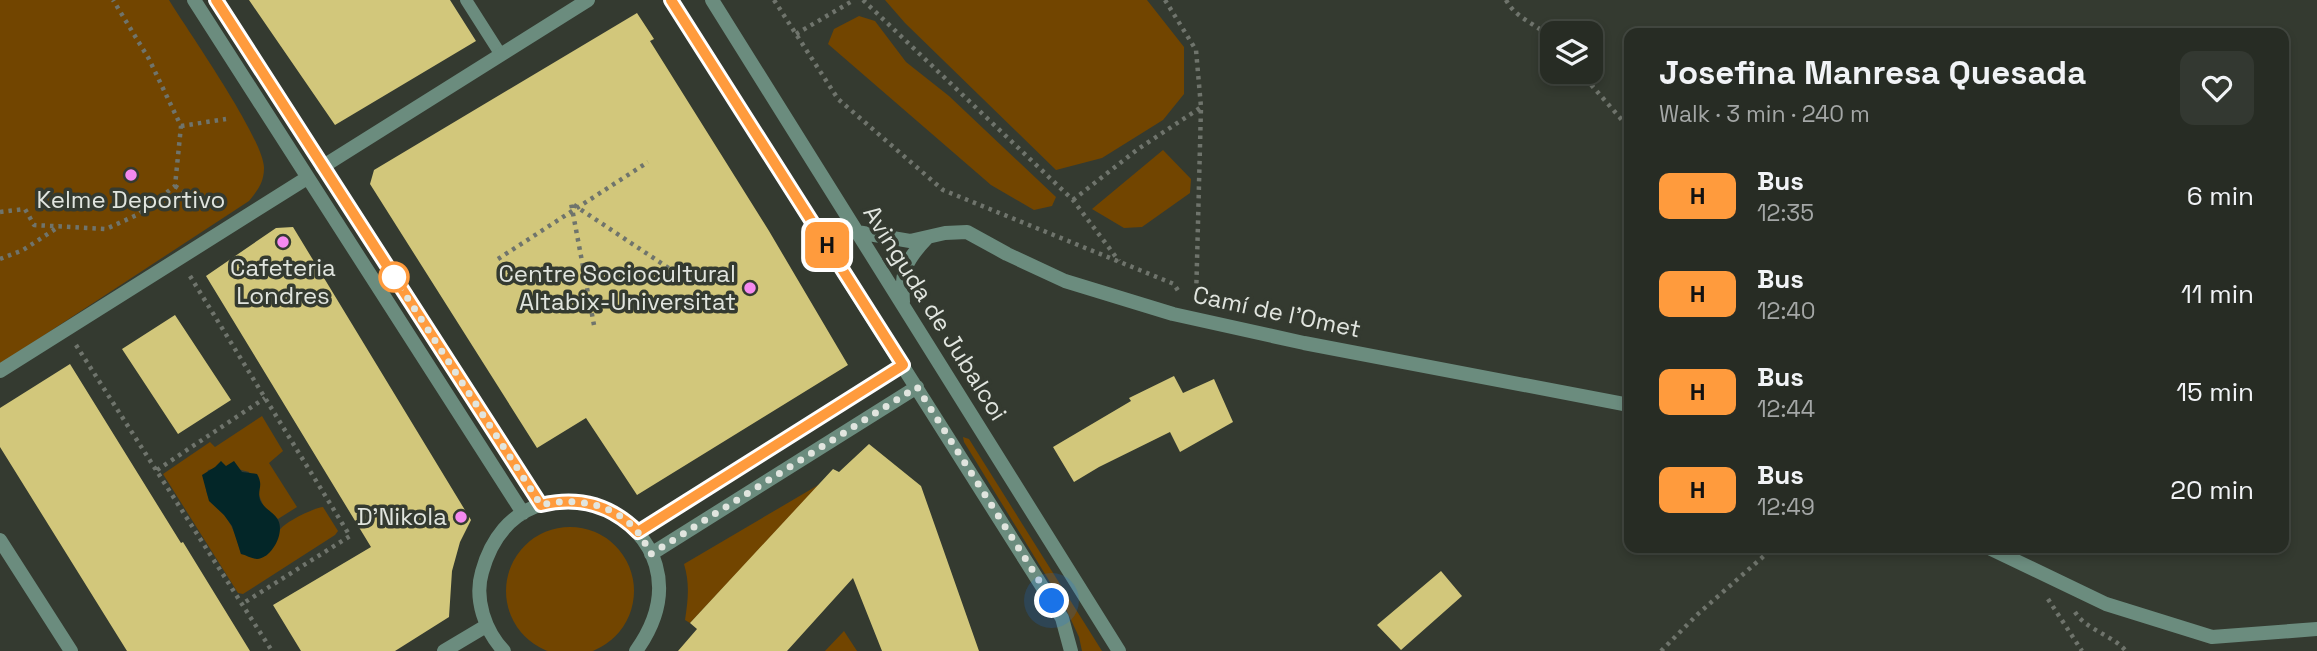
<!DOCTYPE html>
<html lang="en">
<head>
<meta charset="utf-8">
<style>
  :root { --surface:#272c24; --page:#333831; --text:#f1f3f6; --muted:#a4a7a6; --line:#434841 }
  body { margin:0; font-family:"Space Grotesk",sans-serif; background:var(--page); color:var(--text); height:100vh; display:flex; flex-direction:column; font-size:26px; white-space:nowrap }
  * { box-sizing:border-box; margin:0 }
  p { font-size:23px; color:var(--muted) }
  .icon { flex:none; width:38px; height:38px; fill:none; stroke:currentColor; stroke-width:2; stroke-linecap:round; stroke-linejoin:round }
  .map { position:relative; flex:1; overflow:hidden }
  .details { position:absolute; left:1624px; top:28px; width:665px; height:525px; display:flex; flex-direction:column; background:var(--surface); border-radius:14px; box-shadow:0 4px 10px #0003,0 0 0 2px var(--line) }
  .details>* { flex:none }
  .badge { padding:0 14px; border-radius:10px; font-size:24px; line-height:46px }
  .fabs { position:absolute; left:1540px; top:21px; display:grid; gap:14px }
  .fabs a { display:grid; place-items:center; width:63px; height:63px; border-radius:14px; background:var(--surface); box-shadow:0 4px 10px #0003,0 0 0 2px var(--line); font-size:35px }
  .you { position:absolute; width:35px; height:35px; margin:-18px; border:5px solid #fff; border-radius:50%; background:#1a73e8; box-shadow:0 0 0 10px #1a73e833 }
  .map>.badge { position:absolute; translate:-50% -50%; box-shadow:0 0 0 4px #fff }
  .round { display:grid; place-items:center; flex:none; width:74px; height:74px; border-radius:14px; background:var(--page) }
  .headline { display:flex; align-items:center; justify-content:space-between; height:119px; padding:0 35px }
  h1 { font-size:33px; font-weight:700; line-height:52px }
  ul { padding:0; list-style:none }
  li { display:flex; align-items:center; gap:21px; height:98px; padding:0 35px }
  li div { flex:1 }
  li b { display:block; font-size:26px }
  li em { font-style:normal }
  li .badge { min-width:77px; font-weight:700; text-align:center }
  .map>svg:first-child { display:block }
</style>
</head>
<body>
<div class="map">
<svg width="2317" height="651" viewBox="0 0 2317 651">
  <rect width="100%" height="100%" fill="#343a30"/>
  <path fill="#724500" d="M0,0H169C188,31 264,139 264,168C264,183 257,191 249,201L0,364Z
    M885,0H1147L1184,47V94L1163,120L1102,158L1056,170L905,23Z
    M859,16L875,21L906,62L949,96L1056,197L1052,206L1034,210L991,185L828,44L834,29Z
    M1163,150L1191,179L1190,193L1142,227L1124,228L1092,209Z
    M262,416L283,451L269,463L297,507L278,519L264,507L249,472L226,466L208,470C200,503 215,499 229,522C235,532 238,543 241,554L266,556C274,548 274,540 279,531C283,523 313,508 323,507L338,531L335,535L243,594L238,593L163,474L210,442L215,447Z
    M963,437L969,439L1102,651H1082L1079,637L1064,605L964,442Z
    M820,484L690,623L685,620C688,600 690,584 684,564Z
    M506 591a64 64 0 1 1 128 0a64 64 0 1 1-128 0Z
    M844,631L857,651H825Z"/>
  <path fill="#032628" d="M221,461L226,466L234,461L242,472L257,474C264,486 257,489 260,500C264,509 274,512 278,520C285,533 272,558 257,559C252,559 246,555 241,554L232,526L224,515L209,501L202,475L215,467Z"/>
  <path fill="#d2c77b" d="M249,0H450L476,41L335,125Z
    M637,13L654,39L650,41L769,231L848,365L637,495L586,418L537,448L370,184L374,170Z
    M293,227L471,520L460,542L452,571L449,617L395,651H301L273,605L371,547L206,276L276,228Z
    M175,315L231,400L178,434L122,349Z
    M70,364L181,543L183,542L250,651H127L0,447V408Z
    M1174,376L1183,393L1214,379L1233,422L1180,452L1170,432L1099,467L1074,482L1053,447L1131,401L1129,398Z
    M869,444L921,486L979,651H882L853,578L787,651H678L697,629L690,623L833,469L839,472Z
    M1441,571L1462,596L1401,650L1377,625Z"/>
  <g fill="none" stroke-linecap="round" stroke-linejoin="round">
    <path stroke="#6f746c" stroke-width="4.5" stroke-dasharray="3.5 5" stroke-linecap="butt" d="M774,0L838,99L943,190L1174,284L1180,294
      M863,0L1073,200L1119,261
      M1165,0L1196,50L1201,107L1196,300
      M1506,0C1517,20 1537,23 1552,40
      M796,34L854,0
      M1580,72L1629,128
      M181,126L226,119
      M175,186L205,205
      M1073,200L1138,149L1200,108
      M0,212L25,209L34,225L106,229L139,214L175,186L181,126L149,59L113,0
      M0,259L23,250L60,226
      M498,259L648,162
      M190,276L350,536L242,604
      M594,325L571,203L676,273
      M76,345L272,651
      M157,470L265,398
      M2048,599L2082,651
      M2075,612C2086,630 2111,634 2126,651
      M1661,651L1699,613L1773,548"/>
    <path stroke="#6b8c7e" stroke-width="12" d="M466,0L501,55"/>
    <path stroke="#6b8c7e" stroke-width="14" d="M194,0L523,513
      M216,0L541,505
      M671,0L1062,618L1071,651
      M712,0L1119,651
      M322,167L588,0
      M857,232L910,241L945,233L967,232L1007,254L1065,281L1173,314L1304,343L1629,405
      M903,302C901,271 905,261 927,238
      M0,371L307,178
      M638,532L903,365
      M0,540L71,651
      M1989,548L2106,604L2212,637L2317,629
      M651,554L917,387
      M444,651L486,626
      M504,651C485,631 474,599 482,572C521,430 727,524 636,651"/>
  </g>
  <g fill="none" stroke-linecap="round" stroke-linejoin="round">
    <defs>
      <path id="line" d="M216,0L541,505C578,496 611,505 638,532L903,365L671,0"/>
    </defs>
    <use href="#line" stroke="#fff" stroke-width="16"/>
    <use href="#line" stroke="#ff9b3d" stroke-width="10"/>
    <path stroke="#e1e5df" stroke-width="7" stroke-dasharray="0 12.6" d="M394,277L541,505C575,497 613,503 637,531C642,538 647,546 651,554L917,387L1052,601"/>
  </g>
  <g fill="#f589ef" stroke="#343a30" stroke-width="2.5">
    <circle cx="131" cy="175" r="7"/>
    <circle cx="283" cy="242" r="7"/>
    <circle cx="750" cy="288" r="7"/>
    <circle cx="461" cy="517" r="7"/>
  </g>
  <circle fill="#fff" stroke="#ff9b3d" stroke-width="3.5" cx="394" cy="277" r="14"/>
  <g text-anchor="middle" stroke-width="7" stroke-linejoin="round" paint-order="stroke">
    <g font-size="24" fill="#e1e5df" stroke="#343a30">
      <text x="131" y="208">Kelme Deportivo</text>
      <text x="283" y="276">Cafeteria<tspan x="283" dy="28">Londres</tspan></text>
      <text x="736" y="282" text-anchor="end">Centre Sociocultural<tspan x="736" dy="28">Altabix-Universitat</tspan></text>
      <text x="447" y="525" text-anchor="end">D'Nikola</text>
    </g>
    <g font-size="24" fill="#e1e5df" stroke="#343a30">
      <text transform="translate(1277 312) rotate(12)" y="8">Camí de l'Omet</text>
      <text transform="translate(935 313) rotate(58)" y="8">Avinguda de Jubalcoi</text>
    </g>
  </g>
</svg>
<div class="fabs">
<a><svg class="icon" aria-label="layers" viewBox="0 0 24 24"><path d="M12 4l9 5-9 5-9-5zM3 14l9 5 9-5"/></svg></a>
</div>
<div class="you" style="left:1052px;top:601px"></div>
<b class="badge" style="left:827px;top:245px;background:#ff9b3d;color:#111">H</b>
<section class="details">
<div class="headline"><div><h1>Josefina Manresa Quesada</h1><p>Walk · 3 min · 240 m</p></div><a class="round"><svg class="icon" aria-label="heart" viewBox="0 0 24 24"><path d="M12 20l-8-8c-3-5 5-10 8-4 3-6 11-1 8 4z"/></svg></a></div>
<ul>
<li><span class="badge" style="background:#ff9b3d;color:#111">H</span><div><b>Bus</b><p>12:35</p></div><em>6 min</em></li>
<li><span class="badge" style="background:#ff9b3d;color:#111">H</span><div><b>Bus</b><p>12:40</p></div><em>11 min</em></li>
<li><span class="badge" style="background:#ff9b3d;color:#111">H</span><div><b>Bus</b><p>12:44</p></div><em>15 min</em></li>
<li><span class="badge" style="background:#ff9b3d;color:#111">H</span><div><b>Bus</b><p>12:49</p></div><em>20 min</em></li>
</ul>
</section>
</div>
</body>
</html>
